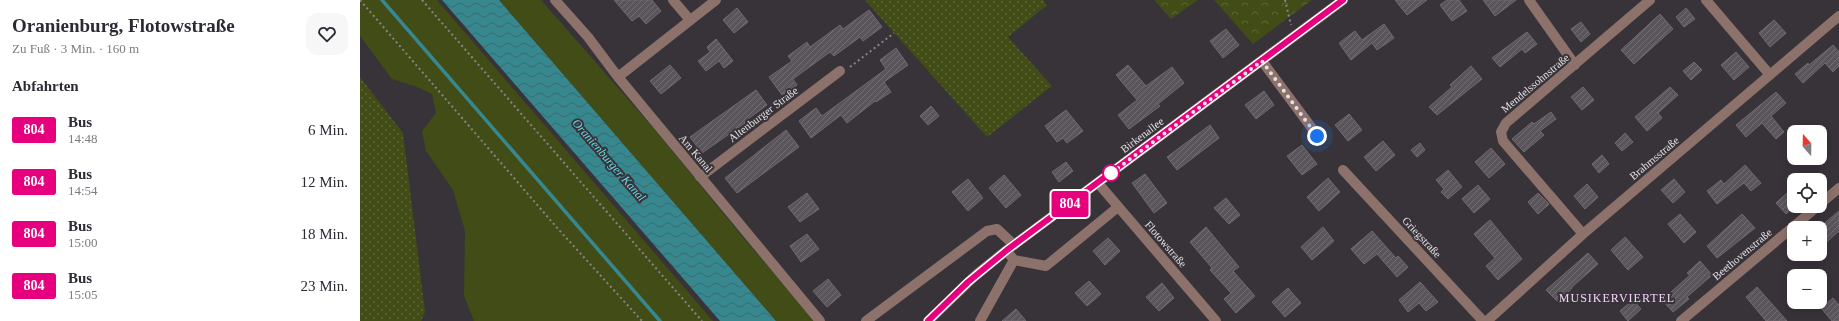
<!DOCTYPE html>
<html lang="de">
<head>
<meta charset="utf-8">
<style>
  :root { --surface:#fff; --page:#f7f7f7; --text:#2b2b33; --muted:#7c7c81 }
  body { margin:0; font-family:Georgia,serif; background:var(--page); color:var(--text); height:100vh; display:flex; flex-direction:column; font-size:15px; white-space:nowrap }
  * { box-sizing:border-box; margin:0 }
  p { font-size:13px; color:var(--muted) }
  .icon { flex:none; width:22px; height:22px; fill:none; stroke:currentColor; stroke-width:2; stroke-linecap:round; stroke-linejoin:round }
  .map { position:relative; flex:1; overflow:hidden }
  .drawer { display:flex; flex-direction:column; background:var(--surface); width:360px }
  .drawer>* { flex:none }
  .badge { padding:0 8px; border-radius:3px; font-size:14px; line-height:26px }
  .needle { width:26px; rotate:340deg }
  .tools { position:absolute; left:1427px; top:125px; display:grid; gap:8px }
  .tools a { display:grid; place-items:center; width:40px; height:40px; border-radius:8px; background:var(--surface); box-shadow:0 2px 10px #0003; font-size:20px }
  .you { position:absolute; width:20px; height:20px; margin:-10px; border:3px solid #fff; border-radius:50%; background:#1a73e8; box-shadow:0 0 0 6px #1a73e833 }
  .map>.badge { position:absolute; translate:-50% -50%; box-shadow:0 0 0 2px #fff }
  h2 { padding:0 12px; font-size:15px; line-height:36px }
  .round { display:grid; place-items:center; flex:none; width:42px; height:42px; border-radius:12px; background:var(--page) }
  .overview { display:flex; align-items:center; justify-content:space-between; height:68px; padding:0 12px }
  h1 { font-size:19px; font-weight:700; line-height:30px }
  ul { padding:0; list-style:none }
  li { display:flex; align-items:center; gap:12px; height:52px; padding:0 12px }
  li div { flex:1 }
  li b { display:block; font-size:15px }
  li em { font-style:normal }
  li .badge { min-width:44px; font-weight:700; text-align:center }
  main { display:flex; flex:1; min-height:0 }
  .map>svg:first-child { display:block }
</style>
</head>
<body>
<main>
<section class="drawer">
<div class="overview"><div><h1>Oranienburg, Flotowstraße</h1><p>Zu Fuß · 3 Min. · 160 m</p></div><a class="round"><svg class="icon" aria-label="heart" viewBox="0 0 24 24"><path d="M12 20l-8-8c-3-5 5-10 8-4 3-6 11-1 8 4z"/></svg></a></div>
<h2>Abfahrten</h2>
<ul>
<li><span class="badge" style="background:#e6007e;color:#fff">804</span><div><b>Bus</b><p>14:48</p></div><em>6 Min.</em></li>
<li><span class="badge" style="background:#e6007e;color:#fff">804</span><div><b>Bus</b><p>14:54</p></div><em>12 Min.</em></li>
<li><span class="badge" style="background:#e6007e;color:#fff">804</span><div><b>Bus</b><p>15:00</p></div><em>18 Min.</em></li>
<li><span class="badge" style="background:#e6007e;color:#fff">804</span><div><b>Bus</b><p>15:05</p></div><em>23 Min.</em></li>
</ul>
</section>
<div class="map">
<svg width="1479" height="321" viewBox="0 0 1479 321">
  <defs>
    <pattern id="grass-dots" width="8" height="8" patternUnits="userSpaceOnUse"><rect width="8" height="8" fill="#414c16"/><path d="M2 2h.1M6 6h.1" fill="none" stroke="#5c6638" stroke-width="1.8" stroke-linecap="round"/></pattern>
    <pattern id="forest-crowns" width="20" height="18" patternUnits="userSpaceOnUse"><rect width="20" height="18" fill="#414c16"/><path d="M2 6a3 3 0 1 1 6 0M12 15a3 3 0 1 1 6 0" fill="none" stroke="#5c6638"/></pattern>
    <pattern id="water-waves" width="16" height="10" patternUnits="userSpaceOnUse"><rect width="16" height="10" fill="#37878f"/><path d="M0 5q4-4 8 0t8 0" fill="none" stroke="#3c6c71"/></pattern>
    <pattern id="building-hatch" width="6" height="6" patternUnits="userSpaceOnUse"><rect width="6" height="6" fill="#5a555b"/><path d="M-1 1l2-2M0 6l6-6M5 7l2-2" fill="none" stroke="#726d72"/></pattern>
  </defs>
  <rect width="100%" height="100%" fill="#383339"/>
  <path fill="url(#grass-dots)" d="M505,0H683L687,5L648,37L692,86L627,137Z
    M0,77L43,133L65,312L61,321H0Z"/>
  <path fill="url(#forest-crowns)" d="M794,0H838L811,19Z
    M854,0H952L893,44Z"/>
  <path fill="#414c16" d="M0,0H77L353,321H114L104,296L105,231L93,190L66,151L62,131L76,113L72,94L54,86L32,79L0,36Z
    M139,0H181L295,130L381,235L455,321H416Z"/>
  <path fill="url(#water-waves)" d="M82,0H139L416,321H360Z"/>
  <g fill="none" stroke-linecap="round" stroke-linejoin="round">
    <path stroke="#37878f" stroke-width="3.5" d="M22,0L300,321"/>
  </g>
  <path fill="url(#building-hatch)" stroke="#6f696f" d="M254,0H292L301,11L286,24L279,16L272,21Z
    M1035,0H1067L1047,15Z
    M1087,0H1099L1107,11L1092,21L1080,5Z
    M1123,0H1156L1135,16Z
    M377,8L388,22L374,33L363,20Z
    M1326,8L1335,19L1324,27L1316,17Z
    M509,10L522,27L503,41L500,37L474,56L470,52L433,79L437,85L422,95L409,77L432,61L428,56L447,42L450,47L480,25L483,29Z
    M1300,14L1313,29L1274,64L1261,50Z
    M1414,20L1426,33L1410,47L1399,33Z
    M1221,22L1230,34L1221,42L1211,29Z
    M1024,24L1034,38L1017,50L1012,43L991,60L979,43L995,31L1002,40Z
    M866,29L879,45L863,58L850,41Z
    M1167,32L1177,44L1165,53L1162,49L1140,67L1132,58Z
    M356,39L373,61L364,68L359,61L346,71L338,61L350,52L347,47Z
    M1473,45L1479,52V66L1473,72L1465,63L1443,83L1435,74L1448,63L1449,65Z
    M536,48L548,65L524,82L531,92L516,102L515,101L487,123L481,115L451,138L439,121L456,108L462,116L526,69L520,60Z
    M1376,52L1389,67L1374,80L1361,65Z
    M1334,62L1342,70L1331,80L1323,71Z
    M310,65L321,78L301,94L290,81Z
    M768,65L786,86L812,67L824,83L798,104L800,106L769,129L758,115L777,100L756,75Z
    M1111,66L1122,79L1077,115L1069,107L1092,87L1090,85Z
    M1223,87L1234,100L1222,110L1211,97Z
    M1310,87L1318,95L1298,113L1302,118L1287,131L1275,117Z
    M396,90L407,105L384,122L385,123L342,153L330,137Z
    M904,91L914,105L896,119L885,105Z
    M1416,92L1426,103L1411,116L1424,132L1416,139L1402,123L1386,137L1376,125Z
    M571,106L579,116L568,125L560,116Z
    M706,110L723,131L707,143L703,138L697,142L685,126Z
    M1191,112L1196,119L1180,131L1184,135L1164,152L1152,139L1172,122L1174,124Z
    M989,114L1002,130L988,141L975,125Z
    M850,125L859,138L817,170L807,157Z
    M426,130L439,147L377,193L365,178Z
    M1265,133L1273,142L1262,151L1255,143Z
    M1023,141L1035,155L1016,171L1004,157Z
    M1060,143L1065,150L1057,157L1051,150Z
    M942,145L957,164L942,175L927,156Z
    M1131,148L1145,164L1129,178L1115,162Z
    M1242,155L1249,164L1239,173L1232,164Z
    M706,162L713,171L699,182L692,172Z
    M1385,165L1401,183L1391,191L1384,183L1357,204L1347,191L1361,180L1364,184Z
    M1088,170L1102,187L1088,199L1081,192L1084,189L1076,180Z
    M785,174L807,203L794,213L772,183Z
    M644,175L661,195L646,208L629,188Z
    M968,178L980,192L959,211L947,197Z
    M608,179L623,198L608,211L592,192Z
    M1314,179L1325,192L1313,203L1301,190Z
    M1227,184L1238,197L1225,209L1214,196Z
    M1118,185L1130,199L1114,213L1102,199Z
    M1428,192L1434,199V207L1426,214L1416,203Z
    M447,193L459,209L440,222L428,207Z
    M1178,193L1189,204L1178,214L1168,202Z
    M866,198L880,215L869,224L854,208Z
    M1479,211V231L1460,248V227Z
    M1320,214L1336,232L1324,243L1308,224Z
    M1382,214L1395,228L1357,258L1347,246Z
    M1130,220L1162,259L1138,280L1126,266L1135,258L1114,234Z
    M846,227L879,267L873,271L895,296L876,313L864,299L871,293L850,270L852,268L830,242Z
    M963,227L974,241L952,260L941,247Z
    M1012,231L1036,258L1038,256L1048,267L1037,277L1017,254L1004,264L991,249Z
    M447,234L459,249L441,262L430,246Z
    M1265,237L1283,257L1268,270L1251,250Z
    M748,238L760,251L745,265L733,251Z
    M1228,253L1238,264L1212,287V288L1198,302L1186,290Z
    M1340,261L1352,275L1327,297L1329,299L1313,312L1302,300L1330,275L1327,273Z
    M468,279L481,295L467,307L453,291Z
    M729,281L741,294L727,306L715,293Z
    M1060,282L1078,302L1066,311L1059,303L1048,312L1039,300Z
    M802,283L814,298L799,311L786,297Z
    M1397,287L1427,321H1406L1386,297Z
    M928,288L941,303L925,317L912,302Z
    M1473,298L1479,305V321H1472L1461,308Z
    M1273,300L1281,309L1268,321L1260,311Z
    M656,309L666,321H642Z"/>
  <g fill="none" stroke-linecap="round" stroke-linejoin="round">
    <path stroke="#888489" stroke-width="2" stroke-dasharray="2 3" stroke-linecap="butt" d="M0,0L199,230L282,321
      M62,0L342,321
      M925,0L931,25
      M490,67L534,33"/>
    <path stroke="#8c726a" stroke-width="10" d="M195,0L228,37L258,77L460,321
      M313,0L330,20
      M1169,0L1215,65
      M1346,0L1410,75
      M902,61L957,135
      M258,77L356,0
      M983,170L1123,321
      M340,177L480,71
      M738,183L856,321
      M1460,204L1479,188
      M1223,234L1143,141L1141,132L1146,123L1290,0
      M654,260L686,266L758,207
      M506,321L627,231L637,229L654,245
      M568,321L617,274L647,250L983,0
      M620,321L654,260L650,255
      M1127,321L1223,234L1479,16
      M1321,321L1458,206"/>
  </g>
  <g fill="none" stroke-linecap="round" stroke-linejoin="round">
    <defs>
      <path id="line" d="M568,321L608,282L647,250L983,0"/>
    </defs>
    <use href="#line" stroke="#fff" stroke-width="9"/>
    <use href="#line" stroke="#e6007e" stroke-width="6"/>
    <path stroke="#e4e1e5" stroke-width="4" stroke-dasharray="0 7.2" d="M751,173L746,177L902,61L957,136"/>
  </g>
  <circle fill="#fff" stroke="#e6007e" stroke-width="2" cx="751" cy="173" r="8"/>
  <g text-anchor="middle" stroke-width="4" stroke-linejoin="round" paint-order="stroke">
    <g font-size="11" fill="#e4e1e5" stroke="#383339">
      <text transform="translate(1175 83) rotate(-40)" y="4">Mendelssohnstraße</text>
      <text transform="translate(403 114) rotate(-37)" y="4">Altenburger Straße</text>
      <text transform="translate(782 135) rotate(-37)" y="4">Birkenallee</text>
      <text transform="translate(336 153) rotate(50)" y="4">Am Kanal</text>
      <text transform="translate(1294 158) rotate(-40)" y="4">Brahmsstraße</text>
      <text transform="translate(1062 237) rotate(47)" y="4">Griegstraße</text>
      <text transform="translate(806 244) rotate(49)" y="4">Flotowstraße</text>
      <text transform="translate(1382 254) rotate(-40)" y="4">Beethovenstraße</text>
    </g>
    <g font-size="12" font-style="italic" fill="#65dce8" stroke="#383339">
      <text transform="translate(249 160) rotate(49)" y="4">Oranienburger Kanal</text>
    </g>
    <g font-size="12" letter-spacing="1" fill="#f4d4f9" stroke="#383339">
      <text x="1257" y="302">MUSIKERVIERTEL</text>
    </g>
  </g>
</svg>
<div class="tools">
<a><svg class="needle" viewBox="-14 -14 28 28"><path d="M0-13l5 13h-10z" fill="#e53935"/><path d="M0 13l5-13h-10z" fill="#7c7c81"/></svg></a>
<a><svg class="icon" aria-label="locate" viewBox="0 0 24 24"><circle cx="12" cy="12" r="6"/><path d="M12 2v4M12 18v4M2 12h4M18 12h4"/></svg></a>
<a>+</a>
<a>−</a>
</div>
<div class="you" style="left:957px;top:136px"></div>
<b class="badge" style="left:710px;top:204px;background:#e6007e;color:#fff">804</b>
</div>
</main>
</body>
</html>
